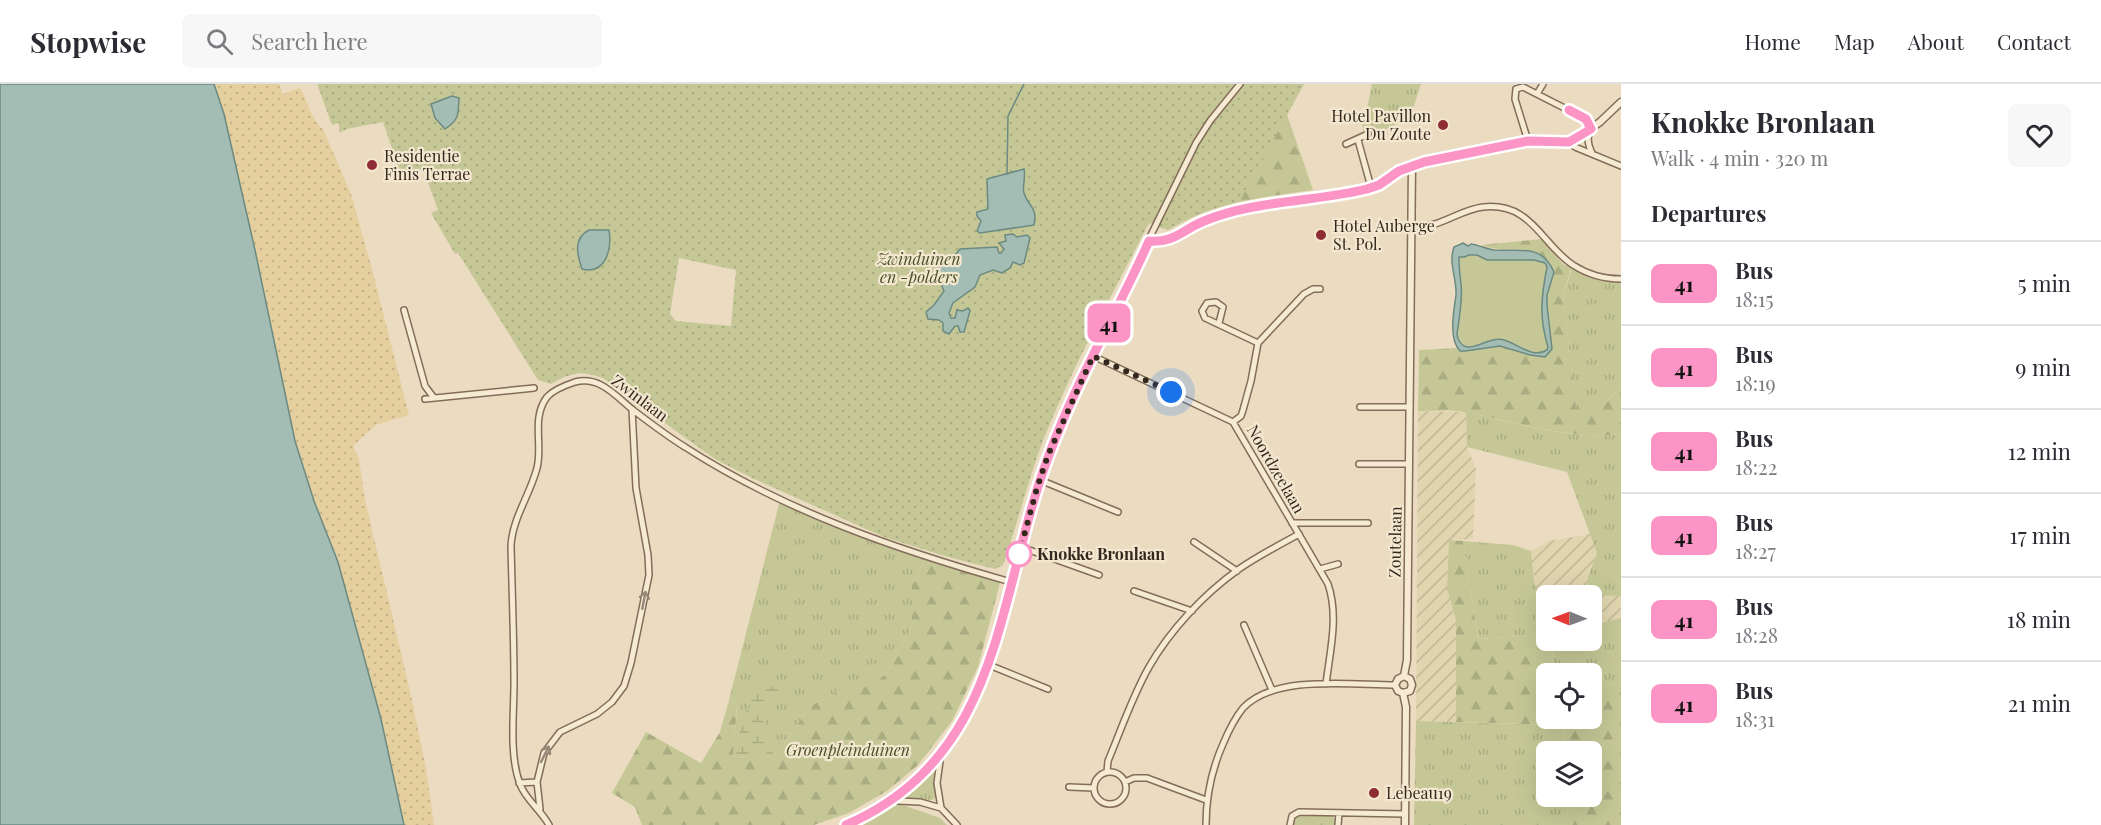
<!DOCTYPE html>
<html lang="en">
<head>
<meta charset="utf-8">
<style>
  :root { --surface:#fff; --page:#f7f7f7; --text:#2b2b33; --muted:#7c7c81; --line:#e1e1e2 }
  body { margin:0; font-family:"Playfair Display",serif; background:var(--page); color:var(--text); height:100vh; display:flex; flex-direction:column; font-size:22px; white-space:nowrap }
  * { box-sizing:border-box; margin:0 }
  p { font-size:20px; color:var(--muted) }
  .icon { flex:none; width:33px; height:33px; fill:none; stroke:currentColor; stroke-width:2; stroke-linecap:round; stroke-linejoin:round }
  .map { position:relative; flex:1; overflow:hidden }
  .side { display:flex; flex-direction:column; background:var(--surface); width:480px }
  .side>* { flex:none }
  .badge { padding:0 12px; border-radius:9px; font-size:21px; line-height:39px }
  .needle { width:39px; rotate:271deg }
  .buttons { position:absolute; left:1536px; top:501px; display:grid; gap:12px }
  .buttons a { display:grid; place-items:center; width:66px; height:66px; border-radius:9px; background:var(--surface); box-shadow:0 6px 24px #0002; font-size:30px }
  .you { position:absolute; width:30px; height:30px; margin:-15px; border:4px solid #fff; border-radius:50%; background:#1a73e8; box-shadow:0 0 0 9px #1a73e833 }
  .map>.badge { position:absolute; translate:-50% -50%; box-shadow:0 0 0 3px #fff }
  h2 { padding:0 30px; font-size:22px; line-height:54px }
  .round { display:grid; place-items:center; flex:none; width:63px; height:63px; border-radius:9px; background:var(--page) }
  .overview { display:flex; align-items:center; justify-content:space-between; height:102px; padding:0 30px }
  h1 { font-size:28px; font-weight:700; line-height:45px }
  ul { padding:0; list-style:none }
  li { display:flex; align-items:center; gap:18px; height:84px; padding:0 30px; border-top:2px solid var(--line) }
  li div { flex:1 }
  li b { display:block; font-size:22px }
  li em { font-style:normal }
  li .badge { min-width:66px; font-weight:700; text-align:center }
  header { display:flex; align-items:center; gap:36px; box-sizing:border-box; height:84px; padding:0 30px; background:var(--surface); border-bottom:2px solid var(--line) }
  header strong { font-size:28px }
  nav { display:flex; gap:33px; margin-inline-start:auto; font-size:21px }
  .search { width:420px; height:54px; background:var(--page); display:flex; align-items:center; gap:15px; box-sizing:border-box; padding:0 21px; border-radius:9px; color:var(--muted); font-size:22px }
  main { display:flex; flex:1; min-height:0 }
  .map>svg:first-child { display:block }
</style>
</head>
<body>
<header>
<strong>Stopwise</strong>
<div class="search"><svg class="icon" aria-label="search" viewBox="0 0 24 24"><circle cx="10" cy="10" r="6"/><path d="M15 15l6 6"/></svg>Search here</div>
<nav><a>Home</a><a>Map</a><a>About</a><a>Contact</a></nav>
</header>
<main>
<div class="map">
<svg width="1621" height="741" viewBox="0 0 1621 741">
  <defs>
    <pattern id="farmland-furrows" width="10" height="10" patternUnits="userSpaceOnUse" patternTransform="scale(1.5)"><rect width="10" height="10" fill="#e0d5af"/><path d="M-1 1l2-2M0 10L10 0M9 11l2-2" fill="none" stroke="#c1b796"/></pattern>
    <pattern id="grass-tufts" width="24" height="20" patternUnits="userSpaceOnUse" patternTransform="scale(1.5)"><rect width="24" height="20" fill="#c5c896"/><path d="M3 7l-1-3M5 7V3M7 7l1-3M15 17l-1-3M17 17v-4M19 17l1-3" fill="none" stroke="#aaac81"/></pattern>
    <pattern id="forest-firs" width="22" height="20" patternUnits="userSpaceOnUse" patternTransform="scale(1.5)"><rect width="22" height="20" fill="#c5c896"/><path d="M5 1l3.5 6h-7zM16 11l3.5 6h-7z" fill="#aaac81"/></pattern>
    <pattern id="wetland-marsh" width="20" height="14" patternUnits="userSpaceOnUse" patternTransform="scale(1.5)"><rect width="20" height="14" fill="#c5c896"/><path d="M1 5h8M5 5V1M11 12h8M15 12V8" fill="none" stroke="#aaac81"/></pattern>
    <pattern id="sand-dots" width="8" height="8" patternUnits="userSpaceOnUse" patternTransform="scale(1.5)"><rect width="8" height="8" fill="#e5cf9f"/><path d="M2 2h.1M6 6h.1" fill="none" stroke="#c5b288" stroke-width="1.8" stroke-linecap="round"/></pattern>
    <pattern id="park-dots" width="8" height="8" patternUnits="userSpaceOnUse" patternTransform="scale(1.5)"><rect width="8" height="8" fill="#c5c896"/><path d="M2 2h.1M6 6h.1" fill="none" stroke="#aaac81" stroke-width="1.8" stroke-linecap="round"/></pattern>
  </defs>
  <rect width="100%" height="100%" fill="#ebdcc1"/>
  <path fill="url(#farmland-furrows)" d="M1418,327L1466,328L1467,363L1476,385L1473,455L1449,456L1447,505L1456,536V638L1416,637Z
    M1590,450L1597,469L1588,493L1587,510L1621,512V534L1592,541V512H1546V532L1534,497L1531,467L1548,457Z"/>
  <path fill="url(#grass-tufts)" d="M1372,0H1421L1410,34L1365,55L1361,35L1366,30Z
    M1572,183L1595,194L1621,198V303L1603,321L1576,324L1563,214Z
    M1466,328C1512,338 1576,357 1621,350V512L1587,511L1588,493L1597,469L1567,388L1467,363Z
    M780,416L926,473L912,499V542L886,590L869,604H845L810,622L776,672L734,674C732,656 737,639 737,620L729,616Z
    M1463,457L1513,461L1531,467L1534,497L1546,532V550L1478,555Z
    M1621,534V600L1592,602V590H1552L1553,557L1592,556V541Z
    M1416,637L1563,641L1564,667L1546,668V712L1566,713L1568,735L1572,741H1414Z
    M932,683H934L936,713C929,721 912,715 901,714V712Z
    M1298,731H1330L1335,735V741H1292V735Z"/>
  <path fill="url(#forest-firs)" d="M1283,19L1313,106C1259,114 1216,117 1168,146L1159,143L1189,78Z
    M1542,155L1563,180L1571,184L1563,214L1576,323L1603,321L1621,303V350C1573,357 1517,338 1469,329C1453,325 1435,327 1418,327L1419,266L1457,264L1460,267H1465L1500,262L1539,273L1550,248L1547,233V211L1554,188C1549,183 1544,174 1538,170C1527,162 1497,169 1481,161Z
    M1449,456L1463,457L1478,555L1546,550V556L1553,557L1552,589L1546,590V634H1592V602L1621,600V741H1572L1568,735L1566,713L1592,712V668L1564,667L1563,641L1456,638V536L1447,505Z
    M926,473L1001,495L978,583L952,637L918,681L887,707L849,729L814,741H642L635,723L612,709L646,648L701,679L720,648L729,616L737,620C737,638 732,656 734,674L776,672L810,622L845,604L869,603L886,590L912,542V499Z"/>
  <path fill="url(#wetland-marsh)" d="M758,600L777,603L780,612L764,630L766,638L763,645L773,670C762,675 747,675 735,671L736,664L734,658L740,647V636L752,620L749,617L743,620L742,615L748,606Z"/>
  <path fill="url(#sand-dots)" d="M214,0H279L283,10L300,4C308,17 311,36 323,45L351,110L372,185L409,331L376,341L353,362L359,375L365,416L410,607L426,684L434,741H404L381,635L338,478L314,417L295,357L255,166L224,30Z"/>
  <path fill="url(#park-dots)" fill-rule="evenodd" d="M317,0H1304L1240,117L1197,130L1168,146L1149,139C1113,209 1074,280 1044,354C1028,395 1018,439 1003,481L995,485L948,473L884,453L754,395L715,375L673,345L623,307L603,294L589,290L579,289L564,293L551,300L538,296L458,169L455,170L431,129L438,126L423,85L402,93L383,38L347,45L339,49V39L332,41ZM679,174L736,186L731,242L676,237L670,230Z"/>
  <path fill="#c5c896" d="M1469,171H1477L1487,176H1534L1545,179L1547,183C1541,211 1539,236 1548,263L1547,266L1539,269L1529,267L1493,255L1471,263L1463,261L1459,258L1457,249L1461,198L1459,172Z
    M900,720L940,734L947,741H852Z"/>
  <path fill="#a3bdb4" stroke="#6b8a81" stroke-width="1.5" fill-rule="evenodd" d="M0,0H214L224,30L255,166L295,357L314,417L338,478L381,635L404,741H0Z
    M452,12L459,14C458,30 460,35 445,45L435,34L431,20Z
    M1024,85C1026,92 1022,104 1024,109C1028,123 1038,122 1034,141L980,149L977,147L981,137L977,132V128L988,125L987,95Z
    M589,146H609C612,165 606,191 582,185C577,171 573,154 589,146Z
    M1013,150L1017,153L1027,151L1030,154L1024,179L1020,181L1013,178L1010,184L1002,189L993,186L980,191L975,203L953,219L949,229L951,234H955L957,226L963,227L968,224L970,227L964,248H960L958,242H955L949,250L943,247V239L939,236L928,235L926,228L934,221L944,207C939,197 937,186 940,175L956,170L960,165L997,163L999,169H1001L1004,165L999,159L1006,157L1005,151Z
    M1463,159L1468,162L1471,160C1479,161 1486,165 1494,166C1521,168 1541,159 1554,188L1547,211V221L1552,265L1545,273L1530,271L1500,262L1465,267H1460C1448,254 1454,226 1456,211C1457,194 1448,179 1454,163ZM1469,171H1477L1487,176H1534L1545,179L1547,183C1541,214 1539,233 1548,263L1547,266C1533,275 1518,260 1504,256C1490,252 1474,267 1464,262C1460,260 1457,254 1457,250C1459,235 1463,215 1461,200C1460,192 1459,182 1459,173H1464Z"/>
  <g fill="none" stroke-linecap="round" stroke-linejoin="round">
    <path stroke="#6b8a81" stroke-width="1.5" d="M1007,90L1008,32L1024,0"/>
    <defs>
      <path id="minor" d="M1516,5L1523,3L1586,35L1591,45C1586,53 1588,61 1592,69
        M1516,5L1515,15L1528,57
        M1537,10L1543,0
        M1358,56L1369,96L1373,104
        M1569,58L1575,63L1621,82
        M1346,60L1368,50
        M1412,144C1419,142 1427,142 1435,140C1451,135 1466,125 1483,123C1532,118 1541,160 1573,181C1587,190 1604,195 1621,195
        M1148,157L1196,59L1210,37L1240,0
        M404,226L425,302L434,314
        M1219,239L1223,223L1216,218L1207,219L1202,227L1205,234L1258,259
        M1093,272L1233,338L1328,500C1339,532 1330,567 1326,600
        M425,315L534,304
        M1360,323H1410
        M1233,338L1241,332L1243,326L1251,297L1258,259L1304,210L1313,205H1320
        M1359,380H1409
        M1040,396L1118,428
        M1292,439H1368
        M1194,458L1237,487
        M1021,463L1099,491
        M1320,485L1338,480
        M1134,507L1192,527
        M1244,541L1272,606
        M989,581L1048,605
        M941,670L937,699L941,724L957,741
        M1107,688L1108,677C1121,646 1132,613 1149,583C1170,546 1204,510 1239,485C1258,472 1279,461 1299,450
        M1094 704a16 16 0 1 1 32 0a16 16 0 1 1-32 0Z
        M1125,698L1134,694H1147L1206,716
        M519,699L537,698
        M1069,703L1094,704
        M892,715L898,717L920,718L941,724
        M540,725L537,698L544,669L560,648L597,630L612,618L624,602L631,579L649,491L648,471L636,404L632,325
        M549,741C541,726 525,715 520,700C509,671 514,631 514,599C514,553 512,507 511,461C513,433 530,411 537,384C543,361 531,334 547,313C553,306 566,301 575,298C583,296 593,297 601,301C613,307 623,318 633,326C650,339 667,352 685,363C784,427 898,466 1011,498
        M1206,741C1206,712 1211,687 1223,660C1228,648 1235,634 1243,624C1275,590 1352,601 1395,601
        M1290,741L1292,732L1299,728L1405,730
        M1338,741L1339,729"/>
      <path id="tertiary" d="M1404,592L1407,576L1412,82
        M1403,609L1410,607L1412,601L1410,595L1404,592L1398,595L1395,601L1398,607L1403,609L1406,623L1405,741
        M846,741C1005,671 996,511 1049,371C1076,297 1117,229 1148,157C1174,159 1182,146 1204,137C1255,116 1314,119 1367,105L1379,101L1399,87L1424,78L1528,57L1569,58L1577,54L1600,38L1621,18"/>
    </defs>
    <use href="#minor" stroke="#836d5a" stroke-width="8"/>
    <use href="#tertiary" stroke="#836d5a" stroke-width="9"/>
    <use href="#minor" stroke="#f6ead3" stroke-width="5"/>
    <use href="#tertiary" stroke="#f6ead3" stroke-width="6"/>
  </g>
  <defs><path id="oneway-shaft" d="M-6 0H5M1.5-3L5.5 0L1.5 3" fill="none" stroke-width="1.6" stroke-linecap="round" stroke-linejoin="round" transform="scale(1.5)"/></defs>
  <g stroke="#958878">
    <use href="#oneway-shaft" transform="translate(644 516) rotate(-79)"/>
    <use href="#oneway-shaft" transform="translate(545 670) rotate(-64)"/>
  </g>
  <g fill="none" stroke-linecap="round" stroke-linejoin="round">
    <defs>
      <path id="line" d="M846,741C1005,672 996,510 1049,371C1076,297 1117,229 1149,157C1174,159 1182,146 1204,137C1255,116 1314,118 1367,105L1379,101L1399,87L1424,78L1528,57L1569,58L1591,45L1586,35L1569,26"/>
    </defs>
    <use href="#line" stroke="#fff" stroke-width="14"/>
    <use href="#line" stroke="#fc95c5" stroke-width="9"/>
    <path stroke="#34271d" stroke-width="6" stroke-dasharray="0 10.8" d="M1019,470L1037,404L1048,371L1093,272L1171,308"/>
  </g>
  <g fill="#8e2e34" stroke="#f3e7d0" stroke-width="2">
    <circle cx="1443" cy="41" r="6"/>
    <circle cx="372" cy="81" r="6"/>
    <circle cx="1321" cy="151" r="6"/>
    <circle cx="1374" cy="709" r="6"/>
  </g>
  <circle fill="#fff" stroke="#fc95c5" stroke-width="3" cx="1019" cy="470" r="12"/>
  <g text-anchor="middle" stroke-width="4.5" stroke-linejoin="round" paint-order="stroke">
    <g font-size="16" fill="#34271d" stroke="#f3e7d0" text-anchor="start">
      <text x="1431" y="38" text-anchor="end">Hotel Pavillon<tspan x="1431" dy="18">Du Zoute</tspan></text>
      <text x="384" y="78">Residentie<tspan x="384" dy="18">Finis Terrae</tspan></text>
      <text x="1333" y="148">Hotel Auberge<tspan x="1333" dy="18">St. Pol.</tspan></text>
      <text x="1386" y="715">Lebeau19</text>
    </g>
    <g font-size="16" font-style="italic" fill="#474f25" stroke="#f3e7d0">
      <text x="919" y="181">Zwinduinen<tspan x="919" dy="18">en -polders</tspan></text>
      <text x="848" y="672">Groenpleinduinen</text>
    </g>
    <g font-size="16" fill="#34271d" stroke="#f3e7d0">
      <text transform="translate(640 314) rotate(37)" y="6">Zwinlaan</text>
      <text transform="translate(1276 385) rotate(60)" y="6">Noordzeelaan</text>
      <text transform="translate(1395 458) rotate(-89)" y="6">Zoutelaan</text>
    </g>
    <g font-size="16" font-weight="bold" fill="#34271d" stroke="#f3e7d0" text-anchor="start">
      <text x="1037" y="476">Knokke Bronlaan</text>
    </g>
  </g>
</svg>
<div class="buttons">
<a><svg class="needle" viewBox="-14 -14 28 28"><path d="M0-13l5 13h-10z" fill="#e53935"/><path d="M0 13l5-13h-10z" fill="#7c7c81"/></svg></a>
<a><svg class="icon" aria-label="locate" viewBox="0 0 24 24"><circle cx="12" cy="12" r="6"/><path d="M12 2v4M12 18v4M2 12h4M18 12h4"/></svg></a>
<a><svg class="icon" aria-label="layers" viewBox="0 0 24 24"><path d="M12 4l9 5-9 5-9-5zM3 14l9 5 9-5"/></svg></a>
</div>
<div class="you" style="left:1171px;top:308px"></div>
<b class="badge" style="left:1109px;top:239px;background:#fc95c5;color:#111">41</b>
</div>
<section class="side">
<div class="overview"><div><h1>Knokke Bronlaan</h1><p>Walk · 4 min · 320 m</p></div><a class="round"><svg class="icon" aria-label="heart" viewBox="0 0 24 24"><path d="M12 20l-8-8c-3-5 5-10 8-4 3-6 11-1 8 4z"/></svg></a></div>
<h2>Departures</h2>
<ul>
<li><span class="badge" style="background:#fc95c5;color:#111">41</span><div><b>Bus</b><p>18:15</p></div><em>5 min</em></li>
<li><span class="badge" style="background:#fc95c5;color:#111">41</span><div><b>Bus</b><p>18:19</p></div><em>9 min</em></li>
<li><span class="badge" style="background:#fc95c5;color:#111">41</span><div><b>Bus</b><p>18:22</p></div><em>12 min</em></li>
<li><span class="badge" style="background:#fc95c5;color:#111">41</span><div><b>Bus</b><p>18:27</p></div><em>17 min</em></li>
<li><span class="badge" style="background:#fc95c5;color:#111">41</span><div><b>Bus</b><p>18:28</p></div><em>18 min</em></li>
<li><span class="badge" style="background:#fc95c5;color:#111">41</span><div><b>Bus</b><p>18:31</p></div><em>21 min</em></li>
</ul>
</section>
</main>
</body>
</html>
